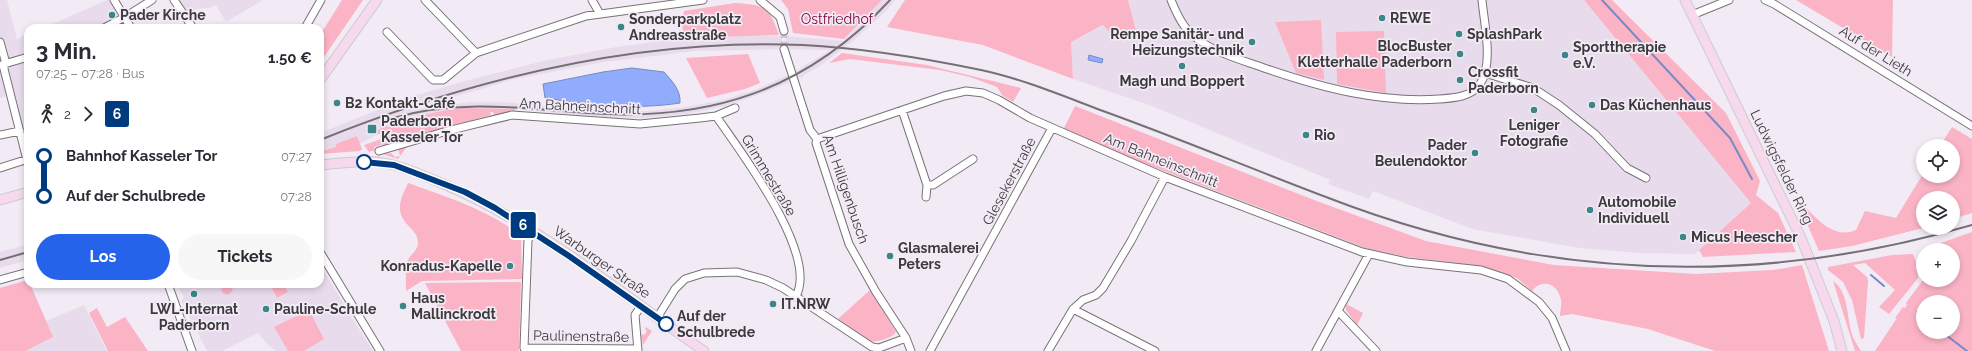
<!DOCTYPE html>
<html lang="de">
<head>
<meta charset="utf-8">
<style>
  :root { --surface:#fff; --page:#f7f7f7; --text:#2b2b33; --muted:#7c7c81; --accent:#2563eb }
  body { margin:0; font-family:Raleway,sans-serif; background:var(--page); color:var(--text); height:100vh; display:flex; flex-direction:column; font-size:15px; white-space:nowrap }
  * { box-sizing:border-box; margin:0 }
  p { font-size:13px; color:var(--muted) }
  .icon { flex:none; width:22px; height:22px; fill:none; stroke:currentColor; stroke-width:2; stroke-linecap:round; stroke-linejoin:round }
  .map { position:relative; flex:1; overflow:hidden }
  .side { position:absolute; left:24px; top:24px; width:300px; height:264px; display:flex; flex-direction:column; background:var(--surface); border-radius:12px; box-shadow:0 2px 6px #0003 }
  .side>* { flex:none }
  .badge { padding:0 8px; border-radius:3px; font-size:14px; line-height:26px }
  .buttons { position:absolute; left:1916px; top:139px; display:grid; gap:8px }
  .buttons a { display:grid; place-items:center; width:44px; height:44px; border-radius:50%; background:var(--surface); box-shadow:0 2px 6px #0003; font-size:20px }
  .map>.badge { position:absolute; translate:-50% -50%; box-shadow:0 0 0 2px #fff }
  .legs { display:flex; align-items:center; gap:6px; height:44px; padding:0 12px; font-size:13px }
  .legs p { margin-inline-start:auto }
  .head { display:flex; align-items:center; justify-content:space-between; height:68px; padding:0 12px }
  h1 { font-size:22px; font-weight:700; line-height:30px }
  .primary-button { display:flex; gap:8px; margin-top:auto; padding:8px 12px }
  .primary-button a { flex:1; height:46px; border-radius:24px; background:var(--accent); color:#fff; font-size:16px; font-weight:700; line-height:46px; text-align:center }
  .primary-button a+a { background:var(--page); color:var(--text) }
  ul { padding:0 12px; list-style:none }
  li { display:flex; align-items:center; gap:14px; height:40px; font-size:15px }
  li i { display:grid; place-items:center; width:6px; height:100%; margin:0 5px; background:currentColor }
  li i::after { content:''; width:10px; height:10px; margin:-5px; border:3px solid; border-radius:50%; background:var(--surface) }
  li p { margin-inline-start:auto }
  li:first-child i { background:linear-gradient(#0000 50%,currentColor 0) }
  li:last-child i { background:linear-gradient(currentColor 50%,#0000 0) }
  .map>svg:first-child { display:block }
</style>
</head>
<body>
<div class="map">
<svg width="1972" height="351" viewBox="0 0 1972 351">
  <rect width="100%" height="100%" fill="#f2ebf5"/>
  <path fill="#e8dcec" d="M0,0H7L17,39L28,34V153L13,94L0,98Z
    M107,0H112L130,28H43Z
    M179,0H263L226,22L216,5L209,8L197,9L187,13Z
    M882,0H895L886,11L853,41L820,66L804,75V77L797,79L794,72L830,50L786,49V36L843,41Z
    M1128,0H1584L1751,203L1695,254L1638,253L1579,248L1472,229L1373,191L1369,199L1328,184L1330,180L1152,106L1073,79L1071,42L1104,25L1118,41L1138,39Z
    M740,36H782V49L696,51L604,62L515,79L416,108L417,109L471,102H501L604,111H648L686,107L723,100L760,88L787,75L790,82L766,92L726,106L687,114L643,118L593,117L515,109L447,110L442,113L392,124L393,126L375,131L376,135L360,144L357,136L336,147L321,151L320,149V133L410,97L465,81L543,61L610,48L675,39Z
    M28,244V260L0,268V252Z
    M320,264L349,313L373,351H276L266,343L258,333L222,351H207L181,300L184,298L177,284H320Z
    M28,280V284H30L46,321L84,305L107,351H0V288Z"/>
  <path fill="#fbb3c6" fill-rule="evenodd" d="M342,0H363L320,63V35Z
    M781,0H882L844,39L793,33L788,9Z
    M905,0H1128L1138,38L1118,41L1103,25L1071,42L1073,79L983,45L887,27Z
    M1584,0H1612L1726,113L1760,181L1756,195L1778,213L1796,252L1703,257L1699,250L1751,203Z
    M1796,0H1893L1892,57Z
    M735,3C765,5 769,6 779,35L684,38L682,24L684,11Z
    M1321,20L1324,80L1296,73L1275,22Z
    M1384,31L1386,93L1337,84L1336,32Z
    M842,53L927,65L1021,88L1013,102L1002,95L997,87L970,77L940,70L850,59L829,63Z
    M748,54L760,83L745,89L707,98L686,58Z
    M1075,106L1314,200L1426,241L1554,265L1696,274L1773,270L1802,265L1829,351H1715L1648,329L1572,314L1560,316C1560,311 1562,304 1561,300C1558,283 1542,278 1532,291L1517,278L1481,266L1408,257L1368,249L1062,132Z
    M464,108L515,109L514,112L495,116L493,112H490L491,115L403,140L384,147L383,144L374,147L375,150L369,152L364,145L387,137L385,132L376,135L375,131L381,129L380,127L386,125L387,127L392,126V124C416,117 441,110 464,108Z
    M1952,127L1972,139V213L1953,219V198H1923V228L1852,246L1819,251L1795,196C1812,213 1831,241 1856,230L1865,211L1896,218L1923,174V176H1953V146H1940Z
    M357,136L362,149L360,151L320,154V149L322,151L336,147V144Z
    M408,145L398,159L379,153L384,150L385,154L391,153L395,157L400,156L398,148Z
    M408,183C448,197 487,210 521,235L522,279L422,281L406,291C406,282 405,272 407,263C408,256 417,252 418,244C419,227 398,226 400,204C401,197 405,190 408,183Z
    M1972,232V351H1875L1897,318H1895L1903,307L1905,308L1907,305L1906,303L1923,280H1953V250H1942L1929,247ZM1923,302H1953V332H1923Z
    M1913,254L1918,267V278L1889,314L1879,307L1895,290L1865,263L1853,265L1867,277L1868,281L1864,338L1861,339L1852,300L1843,282L1828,270V267L1892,255Z
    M28,280V284H30L53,337L25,351H0V288Z
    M1833,281C1850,293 1846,319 1853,337C1855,342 1858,346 1861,351H1855Z
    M521,282L519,351H461L425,283Z
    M221.5 289a5.5 5.5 0 1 1 11 0a5.5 5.5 0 1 1-11 0Z
    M270,284H284L288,292L277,298Z
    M870,290L896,332C891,339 879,341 870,342L838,319Z
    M1346,304L1363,313L1357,325L1346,310Z
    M97,308L107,327L125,317L148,351H108L89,313Z
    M309,310L324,339L304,351H288L274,327Z
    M646,327L652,331L643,345L641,334L644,335L647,331L645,329Z"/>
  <path fill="#91acfd" stroke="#788ac4" d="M1089,55L1103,59L1102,63L1088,60Z
    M632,68L664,72C672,81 681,90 680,103C635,110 589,105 545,98L543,84L603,72Z"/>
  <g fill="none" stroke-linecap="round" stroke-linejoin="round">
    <path stroke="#788ac4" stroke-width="2" d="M1602,0L1730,138L1752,179
      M1871,275L1884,286
      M1917,312L1923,317
      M1942,332L1967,351"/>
    <path stroke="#cec8d0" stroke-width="7" stroke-dasharray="7 3.5" stroke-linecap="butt" d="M784,31V49"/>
    <defs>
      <path id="minor" d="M114,0L131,28
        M174,0L193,28
        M425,0L476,53L586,16L703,0
        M592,0L600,14
        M760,0L780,17L784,31
        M1171,0C1180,22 1186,33 1208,46C1225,56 1248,62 1267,69C1323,88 1379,103 1439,99C1453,98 1472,97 1480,84C1494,64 1484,23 1482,0
        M1765,0L1774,4L1972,126
        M1692,15L1729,0
        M104,28L125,17L152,0
        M305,28L321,0
        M387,32L433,80H443L476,53
        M0,42L5,60L4,69L28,164
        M784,49L810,130L817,139L816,143L849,244L876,292L906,338L911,351
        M1,65L28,57
        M1485,73L1533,88L1559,105L1595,134L1627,168L1646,178
        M902,110L927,185H933L973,159
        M716,116C740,151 819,254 796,296
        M0,135L20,131
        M817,139L944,96L966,91L983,93L999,100L1030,118L1165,177L1362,252L1407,262L1481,270L1508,279L1539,302L1552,318L1566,351
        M379,151L447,131L512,115L640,124L700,118L716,116L735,108
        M0,168L28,159
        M926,197L927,185
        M533,231L528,240L524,348L638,349
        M320,252L380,351
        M0,280L28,272
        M168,284L192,351
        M1073,309L1155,351
        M1339,312L1376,351
        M657,318L675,289L685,279L704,273L737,272L766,280L783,288L872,347L879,348L906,338
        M638,351L635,315L641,306
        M930,351L1052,128
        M1048,351L1073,309L1083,300L1096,295L1103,288L1131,241L1165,177
        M1316,351L1369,254"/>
      <path id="major" d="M1685,0L1801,238L1834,321L1842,351
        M320,80L377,0
        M320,165C343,163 367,159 390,164C407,168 425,176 441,183C537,223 619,292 704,351
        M0,200L28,192"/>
    </defs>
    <use href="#minor" stroke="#78727a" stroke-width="9"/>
    <use href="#major" stroke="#cdcccd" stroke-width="11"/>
    <use href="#minor" stroke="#fff" stroke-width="7"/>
    <use href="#major" stroke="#f7d9ed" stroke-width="9"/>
    <path stroke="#747076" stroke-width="2" d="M393,118C460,99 520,108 588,113C709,122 807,90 890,0
      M320,140C474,78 636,38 803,45C863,48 923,58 981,70C1023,79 1063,96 1103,111C1178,138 1252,169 1326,197C1539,280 1753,289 1972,225
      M0,260L28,252"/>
  </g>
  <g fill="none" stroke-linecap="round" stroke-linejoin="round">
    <defs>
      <path id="line-1" d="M364,162L394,165L465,192L495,208L569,256L666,324"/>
    </defs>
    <use href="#line-1" stroke="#fff" stroke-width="9"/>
    <use href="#line-1" stroke="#003b80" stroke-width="6"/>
  </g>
  <g fill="#3c8588" stroke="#f2ebf5" stroke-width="1.5">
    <circle cx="112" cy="15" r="4"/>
    <circle cx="1382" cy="18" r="4"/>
    <circle cx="621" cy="27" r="4"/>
    <circle cx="1459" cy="34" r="4"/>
    <circle cx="1252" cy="42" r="4"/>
    <circle cx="1460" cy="54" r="4"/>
    <circle cx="1565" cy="55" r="4"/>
    <circle cx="1182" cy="66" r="4"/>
    <circle cx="1460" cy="80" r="4"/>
    <circle cx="337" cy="103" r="4"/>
    <circle cx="1592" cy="105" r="4"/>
    <circle cx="1534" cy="110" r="4"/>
    <rect x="367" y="124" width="10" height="10" rx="2"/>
    <circle cx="1306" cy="135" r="4"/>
    <circle cx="1475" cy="153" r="4"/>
    <circle cx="1590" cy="210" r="4"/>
    <circle cx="1683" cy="237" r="4"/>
    <circle cx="890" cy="256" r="4"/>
    <circle cx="510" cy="266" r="4"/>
    <circle cx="194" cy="294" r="4"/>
    <circle cx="773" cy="304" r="4"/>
    <circle cx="403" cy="306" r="4"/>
    <circle cx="266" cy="309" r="4"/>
  </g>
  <g fill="#fff" stroke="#003b80" stroke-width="2">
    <circle cx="364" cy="162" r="7"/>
    <circle cx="666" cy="324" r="7"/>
  </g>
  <g text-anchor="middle" stroke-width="3.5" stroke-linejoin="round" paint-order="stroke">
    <g font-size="14" font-weight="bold" fill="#3d3a3e" stroke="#f2ebf5" text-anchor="start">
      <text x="120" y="20">Pader Kirche</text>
      <text x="1390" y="23">REWE</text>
      <text x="629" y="24">Sonderparkplatz<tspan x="629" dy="16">Andreasstraße</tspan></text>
      <text x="1244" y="39" text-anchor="end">Rempe Sanitär- und<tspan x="1244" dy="16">Heizungstechnik</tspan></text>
      <text x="1467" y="39">SplashPark</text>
      <text x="1452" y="51" text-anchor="end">BlocBuster<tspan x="1452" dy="16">Kletterhalle Paderborn</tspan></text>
      <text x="1573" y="52">Sporttherapie<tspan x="1573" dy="16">e.V.</tspan></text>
      <text x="1468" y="77">Crossfit<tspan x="1468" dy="16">Paderborn</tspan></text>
      <text x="1182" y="86" text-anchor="middle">Magh und Boppert</text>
      <text x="345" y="108">B2 Kontakt-Café</text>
      <text x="1600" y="110">Das Küchenhaus</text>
      <text x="381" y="126">Paderborn<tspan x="381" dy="16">Kasseler Tor</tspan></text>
      <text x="1534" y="130" text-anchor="middle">Leniger<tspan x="1534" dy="16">Fotografie</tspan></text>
      <text x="1314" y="140">Rio</text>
      <text x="1467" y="150" text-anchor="end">Pader<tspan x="1467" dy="16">Beulendoktor</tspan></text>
      <text x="1598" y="207">Automobile<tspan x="1598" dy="16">Individuell</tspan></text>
      <text x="1691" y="242">Micus Heescher</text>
      <text x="898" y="253">Glasmalerei<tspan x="898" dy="16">Peters</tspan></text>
      <text x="502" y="271" text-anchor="end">Konradus-Kapelle</text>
      <text x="411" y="303">Haus<tspan x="411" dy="16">Mallinckrodt</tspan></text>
      <text x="781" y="309">IT.NRW</text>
      <text x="194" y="314" text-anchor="middle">LWL-Internat<tspan x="194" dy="16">Paderborn</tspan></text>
      <text x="274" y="314">Pauline-Schule</text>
    </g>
    <g font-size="14" fill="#770038" stroke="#f2ebf5">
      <text x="837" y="24">Ostfriedhof</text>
    </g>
    <g font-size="14" fill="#3d3a3e" stroke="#f2ebf5">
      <text transform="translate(1876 51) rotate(32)" y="5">Auf der Lieth</text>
      <text transform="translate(580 106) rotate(3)" y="5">Am Bahneinschnitt</text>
      <text transform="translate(1161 160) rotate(22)" y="5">Am Bahneinschnitt</text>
      <text transform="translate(1782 167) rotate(64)" y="5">Ludwigsfelder Ring</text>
      <text transform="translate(769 175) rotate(59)" y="5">Grimmestraße</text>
      <text transform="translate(1009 181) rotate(-62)" y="5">Glesekerstraße</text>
      <text transform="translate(846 189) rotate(71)" y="5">Am Hilligenbusch</text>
      <text transform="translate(602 262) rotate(35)" y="5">Warburger Straße</text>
      <text transform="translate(581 336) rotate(1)" y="5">Paulinenstraße</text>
    </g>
    <g font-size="14" font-weight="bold" fill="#3d3a3e" stroke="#f2ebf5" text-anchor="start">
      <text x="677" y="321">Auf der<tspan x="677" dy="16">Schulbrede</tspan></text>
    </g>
  </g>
</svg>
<div class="buttons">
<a><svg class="icon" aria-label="locate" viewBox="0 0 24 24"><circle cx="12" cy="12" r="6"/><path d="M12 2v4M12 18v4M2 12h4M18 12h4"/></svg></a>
<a><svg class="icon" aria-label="layers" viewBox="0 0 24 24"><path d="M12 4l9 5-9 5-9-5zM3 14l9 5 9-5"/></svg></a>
<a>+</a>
<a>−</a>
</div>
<b class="badge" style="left:523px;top:225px;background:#003b80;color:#fff">6</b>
<section class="side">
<div class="head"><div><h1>3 Min.</h1><p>07:25 – 07:28 · Bus</p></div><b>1.50 €</b></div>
<div class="legs"><svg class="icon" aria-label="walk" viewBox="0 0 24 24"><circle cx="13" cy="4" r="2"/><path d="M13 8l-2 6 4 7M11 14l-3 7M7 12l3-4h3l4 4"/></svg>2<svg class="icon" aria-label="forward" viewBox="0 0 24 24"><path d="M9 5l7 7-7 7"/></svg><b class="badge" style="background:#003b80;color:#fff">6</b></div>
<ul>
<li><i style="color:#003b80"></i><b>Bahnhof Kasseler Tor</b><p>07:27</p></li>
<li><i style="color:#003b80"></i><b>Auf der Schulbrede</b><p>07:28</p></li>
</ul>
<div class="primary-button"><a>Los</a><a>Tickets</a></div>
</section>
</div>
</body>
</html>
